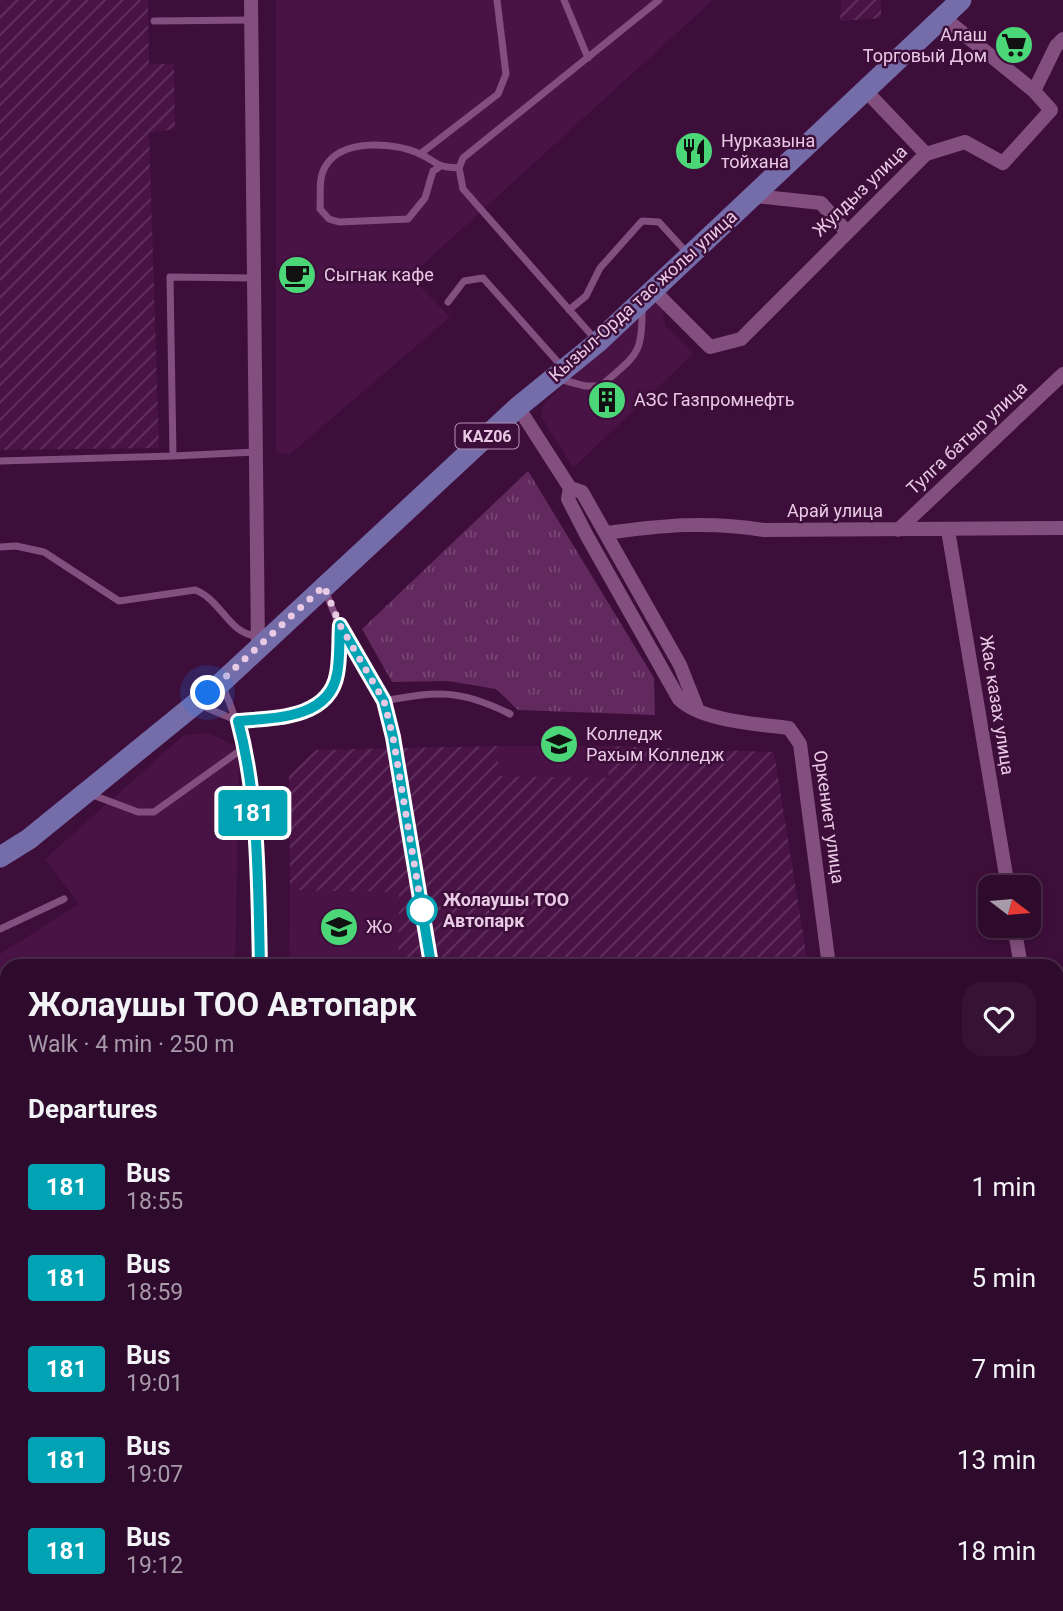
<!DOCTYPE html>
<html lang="en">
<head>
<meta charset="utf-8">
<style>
  :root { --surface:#2e0a2c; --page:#361334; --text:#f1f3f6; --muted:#a79aa9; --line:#492b48 }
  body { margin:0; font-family:Roboto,sans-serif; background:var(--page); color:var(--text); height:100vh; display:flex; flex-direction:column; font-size:26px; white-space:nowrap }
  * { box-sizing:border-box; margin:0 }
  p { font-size:23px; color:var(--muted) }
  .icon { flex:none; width:38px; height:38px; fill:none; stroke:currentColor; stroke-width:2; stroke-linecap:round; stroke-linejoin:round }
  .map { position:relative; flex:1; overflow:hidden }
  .side { position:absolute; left:0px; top:959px; width:1064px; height:653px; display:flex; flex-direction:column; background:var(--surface); border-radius:21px 21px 0 0; box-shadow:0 4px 10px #0003,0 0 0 2px var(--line) }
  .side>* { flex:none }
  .badge { padding:0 14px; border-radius:5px; font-size:24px; line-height:46px }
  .needle { width:46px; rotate:106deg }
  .fabs { position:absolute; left:978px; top:875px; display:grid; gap:14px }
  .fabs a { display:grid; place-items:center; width:63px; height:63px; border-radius:14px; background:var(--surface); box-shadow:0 4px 10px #0003,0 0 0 2px var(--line); font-size:35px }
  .you { position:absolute; width:35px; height:35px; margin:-18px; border:5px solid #fff; border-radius:50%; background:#1a73e8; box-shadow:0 0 0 10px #1a73e833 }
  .map>.badge { position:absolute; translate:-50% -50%; box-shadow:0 0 0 4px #fff }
  h2 { padding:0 28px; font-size:26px; line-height:63px }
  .round { display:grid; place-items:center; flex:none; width:74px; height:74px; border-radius:21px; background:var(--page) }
  .overview { display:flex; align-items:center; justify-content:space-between; height:119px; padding:0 28px }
  h1 { font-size:33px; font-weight:700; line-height:52px }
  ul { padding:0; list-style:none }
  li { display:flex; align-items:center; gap:21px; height:91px; padding:0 28px }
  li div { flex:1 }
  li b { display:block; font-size:26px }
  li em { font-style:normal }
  li .badge { min-width:77px; font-weight:700; text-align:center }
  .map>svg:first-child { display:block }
</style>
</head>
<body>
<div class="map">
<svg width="1063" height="1611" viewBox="0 0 1063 1611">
  <defs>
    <pattern id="industrial-furrows" width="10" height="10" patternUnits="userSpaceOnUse" patternTransform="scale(1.75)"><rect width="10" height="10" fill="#491346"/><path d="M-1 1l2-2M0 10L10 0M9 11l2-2" fill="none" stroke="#633461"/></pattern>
    <pattern id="park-tufts" width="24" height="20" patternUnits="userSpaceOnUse" patternTransform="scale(1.75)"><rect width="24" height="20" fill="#61295d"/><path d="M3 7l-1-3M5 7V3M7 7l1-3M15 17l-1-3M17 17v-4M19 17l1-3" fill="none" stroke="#784774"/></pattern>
  </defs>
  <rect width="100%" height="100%" fill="#3e0e3b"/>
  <path fill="#491346" d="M276,0H713L410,276L450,317L289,455L276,452Z
    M672,281L663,314L666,327L693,354L573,468L541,416L544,404Z
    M209,733L235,746L239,764L235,966H173L128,958L120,966H7V1163L0,1165V954L79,904L45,859L184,735Z
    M497,746H611L608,778L498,776Z
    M290,890L399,891L398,963L289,966Z
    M0,1168L7,1175V1299L0,1292Z
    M0,1347L7,1354V1567L0,1571Z
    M286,1605H386L380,1611H291Z"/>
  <path fill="url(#industrial-furrows)" d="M0,0H148L149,64H174L175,129L149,133L159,448L0,450Z
    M841,0H881V18L840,21Z
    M497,746L499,776L608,778L611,746L774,752L808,966H300L398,963L399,892L290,890L289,775L316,750Z
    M7,1567V1605H33L29,1611H0V1571Z"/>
  <path fill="url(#park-tufts)" d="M528,471L654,678L655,715L518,710L496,689L448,681L392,682L362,629Z"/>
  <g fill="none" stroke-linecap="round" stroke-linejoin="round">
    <path stroke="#834f7e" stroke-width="7" d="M564,0L588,58
      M154,21L250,20
      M420,154L498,94L506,74L497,0
      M438,168L433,171L425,198L408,219L339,222L329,219L320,209C321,196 318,179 325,167C341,138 395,142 420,154C440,163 433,167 459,168
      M253,278L170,277L173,456L255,452
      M448,302L464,281L483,278L564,369
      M569,310L586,296L600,268L642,221L659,222L689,255
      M595,339L463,189L459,168L463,158L659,0
      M559,379L585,386H601C635,355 643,357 642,308
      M0,461L173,456
      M0,547L16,546L44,552L119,601L195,590C222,600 228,634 257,636
      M325,590L339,625L384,701L393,737L430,958
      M222,685C262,771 258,872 260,966
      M384,701C437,691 460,689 510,714
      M200,705L238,721L311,710L330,696L337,675L339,627
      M90,794L138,812H154L245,747
      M0,929L64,899
      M0,1101L7,1104
      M0,1446L7,1444"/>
    <path stroke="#834f7e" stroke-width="14" d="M251,0L258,648
      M943,17L1034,91
      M865,90L926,154
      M755,196L821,203L846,231
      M653,290L710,347L741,339L926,154L965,142L1003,163L1051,110L1034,91L1056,46L1063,39
      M518,407L570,488L582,492L680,665L697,708
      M570,488L568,499L587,536L679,699C701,721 758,724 789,728L800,744L829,966
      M898,530L1063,374
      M948,530L1008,887
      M607,533C663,525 709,521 764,530L1063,528
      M1014,926L1021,966
      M1057,1025L1063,1020
      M0,1316L7,1324
      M1057,1418L1063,1424
      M262,1605L267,1611
      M702,1605L708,1611
      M963,1605L969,1611
      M58,1611L59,1605
      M411,1611L418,1605"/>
    <path stroke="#756daa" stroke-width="21" d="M0,857L29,839L221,683L518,407L598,342L961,0"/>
  </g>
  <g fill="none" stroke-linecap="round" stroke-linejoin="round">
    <defs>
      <path id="line" d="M260,966C258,885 259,800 238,721C274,718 329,719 337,674C340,659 339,641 340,625L384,701L393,737L430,958"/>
    </defs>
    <use href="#line" stroke="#fff" stroke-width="16"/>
    <use href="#line" stroke="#00a3b4" stroke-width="10"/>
    <path stroke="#e8cae4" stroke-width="7" stroke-dasharray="0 12.6" d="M208,693L324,586L340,625L384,701L393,737L422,910"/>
  </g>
  <defs>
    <symbol id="supermarket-disc" viewBox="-11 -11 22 22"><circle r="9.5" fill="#4bd677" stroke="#3e0e3b"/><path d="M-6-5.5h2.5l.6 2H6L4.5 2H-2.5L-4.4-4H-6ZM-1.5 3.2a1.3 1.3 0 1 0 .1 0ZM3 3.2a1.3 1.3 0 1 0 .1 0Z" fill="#111"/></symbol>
    <symbol id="restaurant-disc" viewBox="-11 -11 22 22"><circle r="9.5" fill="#4bd677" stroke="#3e0e3b"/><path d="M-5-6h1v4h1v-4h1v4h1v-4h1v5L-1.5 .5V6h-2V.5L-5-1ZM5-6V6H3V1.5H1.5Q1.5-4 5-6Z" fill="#111"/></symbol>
    <symbol id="cafe-disc" viewBox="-11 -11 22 22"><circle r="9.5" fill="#4bd677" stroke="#3e0e3b"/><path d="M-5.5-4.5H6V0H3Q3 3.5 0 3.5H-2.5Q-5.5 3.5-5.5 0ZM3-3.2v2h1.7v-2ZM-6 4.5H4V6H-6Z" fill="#111"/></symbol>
    <symbol id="building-disc" viewBox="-11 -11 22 22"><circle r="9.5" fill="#4bd677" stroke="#3e0e3b"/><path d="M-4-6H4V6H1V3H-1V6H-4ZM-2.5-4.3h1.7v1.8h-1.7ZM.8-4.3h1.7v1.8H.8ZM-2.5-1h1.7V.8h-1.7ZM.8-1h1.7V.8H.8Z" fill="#111"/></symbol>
    <symbol id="university-disc" viewBox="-11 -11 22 22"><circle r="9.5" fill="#4bd677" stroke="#3e0e3b"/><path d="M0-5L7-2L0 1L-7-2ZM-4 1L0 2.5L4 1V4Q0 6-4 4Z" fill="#111"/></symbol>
    <symbol id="school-disc" viewBox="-11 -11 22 22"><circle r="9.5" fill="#4bd677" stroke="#3e0e3b"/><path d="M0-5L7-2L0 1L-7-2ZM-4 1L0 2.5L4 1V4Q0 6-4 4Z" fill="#111"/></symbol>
  </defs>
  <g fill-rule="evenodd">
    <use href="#supermarket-disc" x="992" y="23" width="44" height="44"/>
    <use href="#restaurant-disc" x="672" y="129" width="44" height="44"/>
    <use href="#cafe-disc" x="275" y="253" width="44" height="44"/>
    <use href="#building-disc" x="585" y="378" width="44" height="44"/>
    <use href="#university-disc" x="537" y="722" width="44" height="44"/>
    <use href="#school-disc" x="317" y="905" width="44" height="44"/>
  </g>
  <circle fill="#fff" stroke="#00a3b4" stroke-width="3.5" cx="422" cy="910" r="14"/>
  <g text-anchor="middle" stroke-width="5" stroke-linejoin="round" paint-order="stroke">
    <rect fill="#3e0e3b" stroke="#b592b1" stroke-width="2" x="455.5" y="423.5" width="63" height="25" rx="5"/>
    <g font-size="16" font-weight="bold" fill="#e8cae4">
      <text x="487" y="442">KАZ06</text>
    </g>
    <g font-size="18" fill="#e8cae4" stroke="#3e0e3b" text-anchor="start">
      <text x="987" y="41" text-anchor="end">Алаш<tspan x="987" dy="21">Торговый Дом</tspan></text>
      <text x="721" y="147">Нурказына<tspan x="721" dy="21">тойхана</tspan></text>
      <text x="324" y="281">Сыгнак кафе</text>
      <text x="634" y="406">АЗС Газпромнефть</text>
      <text x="586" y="740">Колледж<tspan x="586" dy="21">Рахым Колледж</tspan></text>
      <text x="366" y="933">Жо</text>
    </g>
    <g font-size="18" fill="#e8cae4" stroke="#3e0e3b">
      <text transform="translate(860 191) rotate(-44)" y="6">Жулдыз улица</text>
      <text transform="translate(643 296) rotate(-42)" y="6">Кызыл-Орда тас жолы улица</text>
      <text transform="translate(967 438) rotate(-43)" y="6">Тулга батыр улица</text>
      <text x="835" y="517">Арай улица</text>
      <text transform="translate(997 705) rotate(81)" y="6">Жас казах улица</text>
      <text transform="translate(829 817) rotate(82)" y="6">Оркениет улица</text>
    </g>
    <g font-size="18" font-weight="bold" fill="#e8cae4" stroke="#3e0e3b" text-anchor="start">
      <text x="443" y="906">Жолаушы ТОО<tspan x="443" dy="21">Автопарк</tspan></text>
    </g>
  </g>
</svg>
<div class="fabs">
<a><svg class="needle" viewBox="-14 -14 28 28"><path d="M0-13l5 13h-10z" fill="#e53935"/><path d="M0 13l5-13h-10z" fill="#a79aa9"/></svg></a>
</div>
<div class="you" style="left:208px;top:693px"></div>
<b class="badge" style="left:253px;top:813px;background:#00a3b4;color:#fff">181</b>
<section class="side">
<div class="overview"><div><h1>Жолаушы ТОО Автопарк</h1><p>Walk · 4 min · 250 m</p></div><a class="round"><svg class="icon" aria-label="heart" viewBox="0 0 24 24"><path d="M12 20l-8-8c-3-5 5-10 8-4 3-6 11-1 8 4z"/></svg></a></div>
<h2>Departures</h2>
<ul>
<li><span class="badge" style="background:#00a3b4;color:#fff">181</span><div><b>Bus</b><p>18:55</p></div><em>1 min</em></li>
<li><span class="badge" style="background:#00a3b4;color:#fff">181</span><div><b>Bus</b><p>18:59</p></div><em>5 min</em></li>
<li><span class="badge" style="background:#00a3b4;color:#fff">181</span><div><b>Bus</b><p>19:01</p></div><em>7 min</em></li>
<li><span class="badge" style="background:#00a3b4;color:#fff">181</span><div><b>Bus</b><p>19:07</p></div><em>13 min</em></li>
<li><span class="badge" style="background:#00a3b4;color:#fff">181</span><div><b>Bus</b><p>19:12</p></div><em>18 min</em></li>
</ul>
</section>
</div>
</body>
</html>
